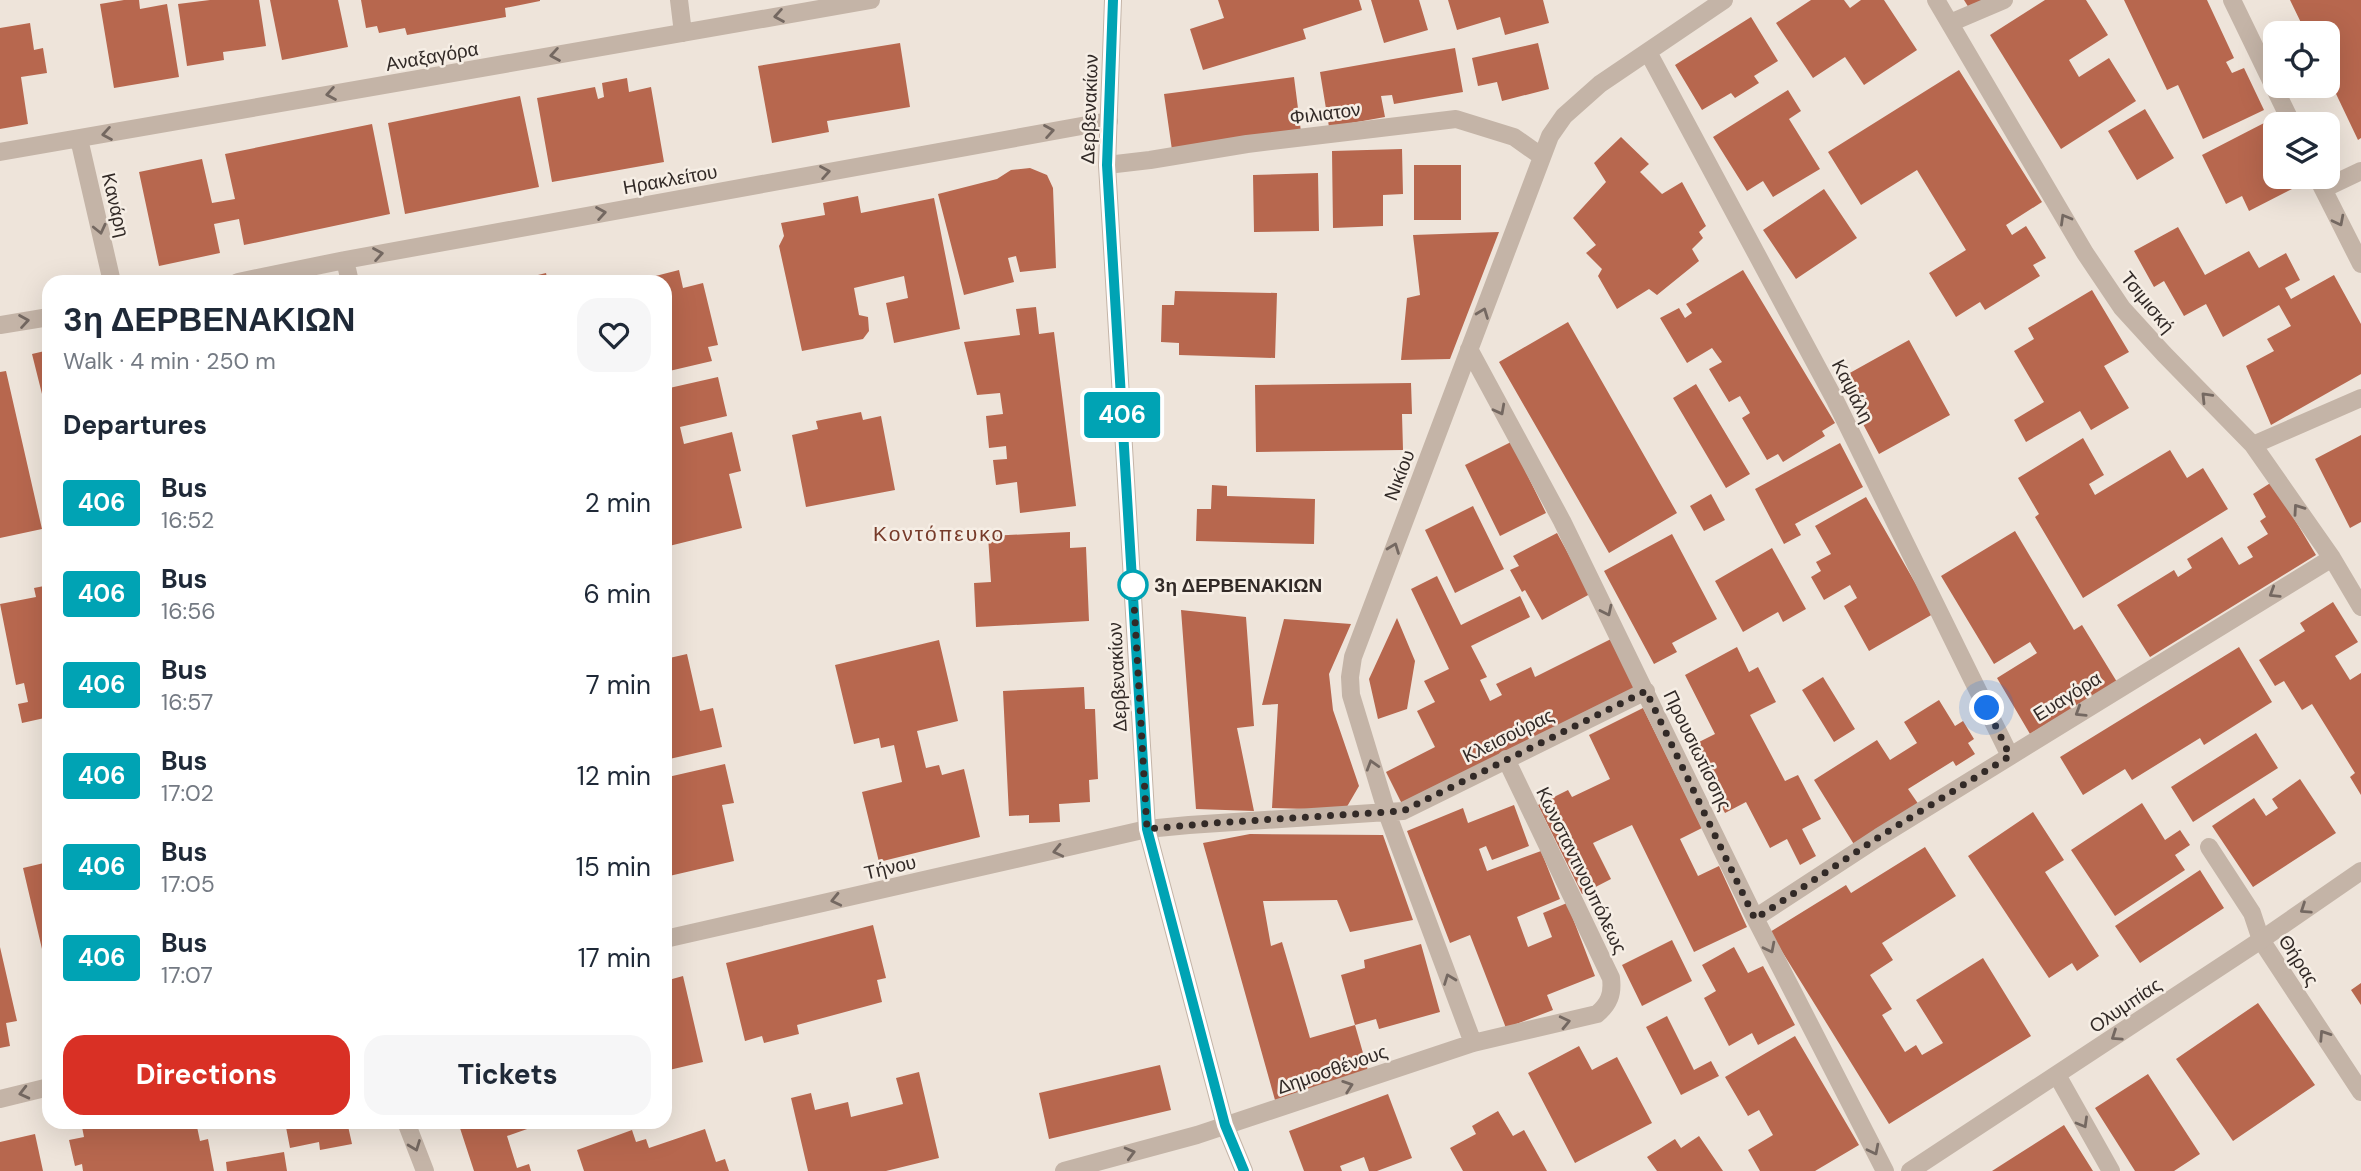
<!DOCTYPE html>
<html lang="en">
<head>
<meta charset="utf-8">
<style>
  :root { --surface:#fff; --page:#f6f6f7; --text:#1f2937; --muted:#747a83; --accent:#d93025 }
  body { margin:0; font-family:"DM Sans",sans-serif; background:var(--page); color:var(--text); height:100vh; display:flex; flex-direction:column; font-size:26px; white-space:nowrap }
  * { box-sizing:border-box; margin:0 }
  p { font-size:23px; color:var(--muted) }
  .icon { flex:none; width:38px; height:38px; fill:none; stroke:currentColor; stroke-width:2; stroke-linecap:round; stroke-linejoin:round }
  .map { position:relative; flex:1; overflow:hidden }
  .sheet { position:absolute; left:42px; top:275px; width:630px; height:854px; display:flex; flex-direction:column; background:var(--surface); border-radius:21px; box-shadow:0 7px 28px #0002 }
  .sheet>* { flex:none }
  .badge { padding:0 14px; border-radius:5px; font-size:24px; line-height:46px }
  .buttons { position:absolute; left:2263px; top:21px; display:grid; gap:14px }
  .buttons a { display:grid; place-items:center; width:77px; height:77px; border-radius:14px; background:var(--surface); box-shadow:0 7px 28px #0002; font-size:35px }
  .you { position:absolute; width:35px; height:35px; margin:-18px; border:5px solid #fff; border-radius:50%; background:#1a73e8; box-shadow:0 0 0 10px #1a73e833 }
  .map>.badge { position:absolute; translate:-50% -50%; box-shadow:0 0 0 4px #fff }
  h2 { padding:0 21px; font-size:26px; line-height:63px }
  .round { display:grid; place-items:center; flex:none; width:74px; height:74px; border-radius:21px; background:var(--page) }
  .headline { display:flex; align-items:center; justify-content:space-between; height:119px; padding:0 21px }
  h1 { font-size:33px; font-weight:700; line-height:52px }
  .action { display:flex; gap:14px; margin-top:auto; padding:14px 21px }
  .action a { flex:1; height:80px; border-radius:21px; background:var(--accent); color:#fff; font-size:28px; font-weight:700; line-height:80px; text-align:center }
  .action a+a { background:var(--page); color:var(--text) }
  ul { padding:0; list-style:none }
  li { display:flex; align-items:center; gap:21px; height:91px; padding:0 21px }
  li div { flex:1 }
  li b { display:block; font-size:26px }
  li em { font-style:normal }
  li .badge { min-width:77px; font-weight:700; text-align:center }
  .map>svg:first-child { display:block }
</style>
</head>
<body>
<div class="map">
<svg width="2361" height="1171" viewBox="0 0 2361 1171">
  <rect width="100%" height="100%" fill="#eee4da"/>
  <path fill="#b7674e" d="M124,0H139L140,9L167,4L179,77L114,88L100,4Z
    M210,0H259L266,46L223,52L224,60L187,66L178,4Z
    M270,0H338L348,47L282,60Z
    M361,0H540V1L505,8L506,17L407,35L405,28L379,33L377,26L366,28Z
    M1218,0H1359L1362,10L1303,29L1306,39L1203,70L1190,29L1224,18Z
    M1371,0H1419L1428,30L1384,43Z
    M1448,0H1543L1549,23L1505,35L1500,17L1457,30Z
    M1811,0H1844L1850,8L1861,0H1884L1917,50L1864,85L1845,57L1813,78L1776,23Z
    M1964,0H1984L1969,8Z
    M2045,0H2086L2108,35L2069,60L2079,77L2109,58L2136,101L2061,149L1990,35Z
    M2124,0H2207L2234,58L2226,62L2232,73L2244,68L2264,110L2203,139L2178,85L2167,90Z
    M2290,0H2361V138L2358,140L2328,77V33H2306Z
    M1751,17L1778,61L1754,76L1759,83L1735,98L1731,93L1702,110L1675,65Z
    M30,23L34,50L43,48L47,73L21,77L28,124L0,129V28Z
    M900,43L910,107L827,121L829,132L772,143L758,66Z
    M1538,43L1549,89L1502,101L1497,82L1478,86L1472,58Z
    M1455,48L1463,92L1394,104L1392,95L1381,96L1385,117L1329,127L1320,72Z
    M1959,70L2042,202L2006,225L2012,235L2026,226L2046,258L2033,265L2040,276L1985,310L1980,302L1956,317L1929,273L1966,250L1917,170L1861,205L1828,152Z
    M1294,77L1301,132L1172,150L1164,94Z
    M627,78L629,92L651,87L664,162L552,182L537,98L595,87L598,99L604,97L602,83Z
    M1788,90L1801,111L1789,119L1820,169L1773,197L1763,181L1747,191L1713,137Z
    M520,96L539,187L405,214L388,123Z
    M2145,109L2174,158L2137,180L2108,131Z
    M2266,122L2275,140V177H2293L2298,186L2249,211L2242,196L2226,204L2202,155Z
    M372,124L390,214L244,245L239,219L214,224L220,253L159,266L139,172L202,159L212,203L235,199L225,154Z
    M1621,137L1649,164L1640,172L1662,194L1682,182L1706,226L1699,232L1703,238L1692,249L1699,261L1657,295L1649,289L1617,309L1598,276L1602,269L1586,253L1596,245L1573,218L1606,182L1594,163Z
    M1402,149L1403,194L1383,195V226L1333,228L1332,151Z
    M1414,165H1461V220H1414Z
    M1030,168L1047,175L1053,188L1056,268L1020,272L1016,256L1008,258L1014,282L964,295L938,194L997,179L1011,170Z
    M1318,173L1319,231L1254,232L1253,175Z
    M1824,189L1857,238L1796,279L1763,230Z
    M858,196L861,213L934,198L960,329L894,343L886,303L908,298L904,276L854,288L859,315L868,317L869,331L863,339L802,351L779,246L784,236L781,223L825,215L823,203Z
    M2178,227L2205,275L2249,251L2259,268L2286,253L2300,280L2285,288L2291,299L2334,275L2361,324V374L2271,425L2246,366L2274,351L2267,339L2291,326L2279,305L2223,337L2206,304L2184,316L2164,281L2154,287L2134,251Z
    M1499,232L1450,359L1401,360L1407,298L1420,295L1413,235Z
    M679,270L683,288L703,283L718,345L708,347L712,361L665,372V282L636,281Z
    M1743,270L1835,423L1822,431L1825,436L1783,462L1778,454L1767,460L1742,418L1750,413L1740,396L1729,402L1709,369L1722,362L1712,348L1687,363L1660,318L1679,308L1685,318L1692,313L1686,304Z
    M546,273L548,282H514V281Z
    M2092,290L2129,352L2104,366L2129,408L2091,430L2080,411L2026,442L2014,420L2044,402L2014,351L2034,339L2028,328Z
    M1175,291L1277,293L1275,358L1179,355V343L1161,342L1162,305H1174Z
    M1036,307L1039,334L1054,332L1076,506L1020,513L1017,482L996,485L993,460L1007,459L1006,446L989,448L986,416L1003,414L1000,393L977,395L964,342L1020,335L1016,309Z
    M1568,322L1677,513L1609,553L1499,362Z
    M1909,340L1950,415L1879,454L1839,379Z
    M49,350V418H48L32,354Z
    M6,371L42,529L0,538V372Z
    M718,377L727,416L680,427L684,444L732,432L741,471L729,474L742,528L665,547V389Z
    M1411,383L1412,414H1402L1403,450L1256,452L1255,385Z
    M1696,384L1750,474L1726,488L1673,398Z
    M861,412L863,420L881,416L895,490L806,507L792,435L818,429L816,421Z
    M2361,435V522L2350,528L2315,459Z
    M2083,438L2104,475L2089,484L2095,495L2170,450L2187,478L2203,468L2228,509L2083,598L2035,517L2039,514L2018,478Z
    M1511,442L1546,513L1500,536L1465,465Z
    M1840,443L1863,487L1795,524L1801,535L1784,544L1755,489Z
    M2272,482L2316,555L2150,657L2117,605L2174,570L2178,577L2192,568L2187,559L2222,537L2239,565L2253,557L2247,547L2268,534L2260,521L2266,517L2253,494Z
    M1212,485L1227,486V496L1315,499L1314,544L1196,541L1197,509H1211Z
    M1711,494L1725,520L1704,531L1690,506Z
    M1866,497L1933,614L1869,651L1844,606L1857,598L1850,585L1824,600L1811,577L1821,571L1816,562L1831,554L1815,526Z
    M1473,506L1504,569L1455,593L1425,530Z
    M2015,531L2074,630L2082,625L2117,682L2030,734L1997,678L2037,653L2030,642L1994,664L1941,576Z
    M1070,532V548L1086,547L1089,621L976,627L974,583L991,582L988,536Z
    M1557,533L1590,594L1542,620L1525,590L1522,592L1510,570L1519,566L1513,556Z
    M1672,534L1717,619L1672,643L1677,652L1654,664L1604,571Z
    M1772,548L1806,609L1783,622L1778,612L1743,632L1715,581Z
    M1437,576L1461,625L1520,596L1530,617L1471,646L1487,677L1480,680L1490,701L1502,695L1496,684L1531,667L1535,677L1611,639L1636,689L1402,804L1386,772L1435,747L1417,711L1435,702L1424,681L1449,669L1411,589Z
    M49,585V717L22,723L18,704L28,702L24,683L16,685L0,604L36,597L34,588Z
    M2333,602L2358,642L2335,656L2350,680L2361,673V795L2350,777L2355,773L2312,704L2302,710L2284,681L2275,686L2259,660L2305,631L2300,623Z
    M1181,610L1246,617L1254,726L1237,728L1254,811L1196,809Z
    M1397,618L1415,661L1407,709L1378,719L1369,679Z
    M1284,619L1351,624L1329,674L1333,710L1359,786L1345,810L1272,808L1278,704L1262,705Z
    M939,640L958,721L917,731L926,768L939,765L942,775L964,769L980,837L879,862L862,792L902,782L894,745L881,748L879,738L854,744L835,665Z
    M1737,647L1749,672L1758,667L1776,702L1750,715L1785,781L1798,775L1821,819L1802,829L1816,856L1800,865L1787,839L1770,848L1746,802L1725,813L1691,746L1715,734L1685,675Z
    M2239,647L2272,702L2204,745L2200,738L2132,780L2125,769L2083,795L2060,757Z
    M687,654L700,711L713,708L722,747L665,760V659Z
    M1823,677L1855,729L1834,742L1802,690Z
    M1084,687L1085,709H1095L1098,779L1089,780L1090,802L1059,804L1060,822L1029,823V815L1009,816L1003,691Z
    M1939,700L1955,726L1963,721L1974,739L1968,743L1975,754L1956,766L1953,761L1908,789L1919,805L1855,846L1814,780L1877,740L1890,760L1917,743L1904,722Z
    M1643,708L1702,828L1680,839L1698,876L1719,866L1747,927L1694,952L1632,825L1593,843L1611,879L1582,894L1538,805L1568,790L1572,797L1610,779L1589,735Z
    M2256,733L2278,768L2193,822L2171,787Z
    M725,764L734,803L722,805L734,861L665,877V769L668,777Z
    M2300,779L2336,833L2253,887L2212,826L2254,798L2266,816L2278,808L2272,799Z
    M2142,803L2165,840L2180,830L2190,845L2175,855L2185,870L2115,916L2071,850Z
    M1514,805L1529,846L1492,860L1486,846L1479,849L1487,871L1541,851L1560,899L1517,917L1528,947L1552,937L1543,913L1567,903L1595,976L1547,995L1553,1010L1506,1028L1470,935L1450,943L1407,831L1463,808L1468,823Z
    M2033,812L2064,860L2045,872L2099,956L2077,971L2072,963L2049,978L1968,856Z
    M1250,834L1383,835L1413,920L1350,932L1337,900L1263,901L1271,946L1282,942L1310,1038L1355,1025L1341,975L1365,968L1364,960L1421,944L1440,1012L1379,1029L1376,1019L1355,1025L1369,1074L1275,1100L1203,843Z
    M1925,847L1956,896L1882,943L1893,960L1870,975L1892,1009L1882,1015L1905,1052L1916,1045L1922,1055L1943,1043L1916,1000L1983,958L2031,1036L1889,1124L1770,932L1846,885L1851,893Z
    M48,862L49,948L42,949L23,868Z
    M2200,870L2224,908L2140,963L2115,926Z
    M873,925L886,978L877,980L882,1002L797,1025L799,1034L764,1043L762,1036L745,1041L726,963Z
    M1672,940L1692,981L1642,1006L1622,965Z
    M0,947L17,1021L6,1023L10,1046L0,1048Z
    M1734,947L1748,973L1763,966L1795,1025L1758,1045L1752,1033L1729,1046L1704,998L1716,991L1702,965Z
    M683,976L703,1062L665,1071V981Z
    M2361,983V1005L2351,990Z
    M2258,1003L2315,1085L2233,1141L2176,1059Z
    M1667,1016L1694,1070L1711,1061L1719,1076L1681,1095L1646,1027Z
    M1795,1036L1859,1145L1815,1171H1760L1748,1150L1773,1135L1759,1110L1748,1116L1725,1077Z
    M1579,1046L1592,1070L1617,1057L1652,1123L1575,1163L1528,1073Z
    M1160,1065L1171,1110L1049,1139L1039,1093Z
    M919,1072L939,1158L886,1171H808L791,1098L811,1093L815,1110L848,1102L851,1117L903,1104L896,1078Z
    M2148,1074L2200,1154L2174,1171H2135L2095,1108Z
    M1388,1094L1412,1158L1377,1171H1369L1364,1157L1340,1166L1342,1171H1304L1289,1131Z
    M1498,1111L1513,1136L1524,1130L1547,1171H1463L1450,1148L1476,1134L1472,1126Z
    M81,1122H196L200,1141L208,1139L214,1171H83L82,1164L75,1166L69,1140L84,1137Z
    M285,1122H361V1123L348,1126L352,1144L320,1150L319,1142L290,1148Z
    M458,1122H547L507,1136L517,1168L529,1164L531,1171H474Z
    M2064,1125L2093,1171H1992L2017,1155Z
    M705,1129L716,1162L725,1159L729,1171H584L577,1150L632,1130L636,1142L646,1139L649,1148Z
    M35,1134L43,1171H0V1142Z
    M1699,1136L1723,1171H1657L1647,1157L1675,1139L1681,1148Z
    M284,1152L287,1171H227L226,1162Z"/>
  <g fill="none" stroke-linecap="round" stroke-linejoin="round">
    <path stroke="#c4b4a7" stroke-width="18" d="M679,0L683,33
      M1936,0L2085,253L2122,308L2164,354L2253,445L2332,558L2361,607
      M2232,0L2292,124
      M1950,23L2004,0
      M1648,52L1835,400L2010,756
      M79,139L112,282
      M0,152L871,0
      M1107,165L1150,160L1247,144L1456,119L1514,137L1541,156
      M2317,177L2361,264
      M2323,189L2361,171
      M345,260L350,282
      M238,282L345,260L1109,121
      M0,325L49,317
      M1469,349L1562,521L1755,918L1885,1171
      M2253,445L2361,398
      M2209,847L2252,913L2261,940L2361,1092
      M1755,918L1879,837L2332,558
      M665,939L1147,829L1189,825L1403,811L1646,691
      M1473,1043L1387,813L1351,695L1350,677L1353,657L1550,136L1564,116L1600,84L1724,0
      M2057,1075L2111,1171
      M0,1099L49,1087
      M406,1122L425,1171
      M1064,1171L1197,1135L1473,1043L1597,1014C1609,1004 1613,994 1611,978L1506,759"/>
    <path stroke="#c4b4a7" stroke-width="18" d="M1113,0L1107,165L1147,829L1225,1125L1244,1171
      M1910,1171L2261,940L2361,871"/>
  </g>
  <defs><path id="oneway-chevron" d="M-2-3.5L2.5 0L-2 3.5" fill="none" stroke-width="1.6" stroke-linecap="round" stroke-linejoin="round" transform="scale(1.75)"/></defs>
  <g stroke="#746861">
    <use href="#oneway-chevron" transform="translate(779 16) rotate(170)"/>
    <use href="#oneway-chevron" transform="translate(555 55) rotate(170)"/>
    <use href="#oneway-chevron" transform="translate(331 94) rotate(170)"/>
    <use href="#oneway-chevron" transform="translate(1049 131) rotate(-10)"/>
    <use href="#oneway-chevron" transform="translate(107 134) rotate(170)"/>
    <use href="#oneway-chevron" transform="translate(825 172) rotate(-10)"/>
    <use href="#oneway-chevron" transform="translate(601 213) rotate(-10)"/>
    <use href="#oneway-chevron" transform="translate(2065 219) rotate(-120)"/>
    <use href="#oneway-chevron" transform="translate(2339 221) rotate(63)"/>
    <use href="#oneway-chevron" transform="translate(100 229) rotate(77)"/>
    <use href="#oneway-chevron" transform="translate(378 254) rotate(-10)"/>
    <use href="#oneway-chevron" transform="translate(1483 313) rotate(-69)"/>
    <use href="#oneway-chevron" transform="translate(24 321) rotate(-9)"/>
    <use href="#oneway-chevron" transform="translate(2206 397) rotate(-134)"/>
    <use href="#oneway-chevron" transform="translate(1500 410) rotate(62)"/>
    <use href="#oneway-chevron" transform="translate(2298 509) rotate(-125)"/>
    <use href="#oneway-chevron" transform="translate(1394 548) rotate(-69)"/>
    <use href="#oneway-chevron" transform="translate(2274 593) rotate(148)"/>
    <use href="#oneway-chevron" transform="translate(1607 611) rotate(64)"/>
    <use href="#oneway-chevron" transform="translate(2080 712) rotate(148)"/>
    <use href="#oneway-chevron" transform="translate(1372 765) rotate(-107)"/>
    <use href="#oneway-chevron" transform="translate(1058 851) rotate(167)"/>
    <use href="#oneway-chevron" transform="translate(836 900) rotate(167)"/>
    <use href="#oneway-chevron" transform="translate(2305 909) rotate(146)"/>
    <use href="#oneway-chevron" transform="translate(1770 948) rotate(63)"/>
    <use href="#oneway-chevron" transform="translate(1449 979) rotate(-111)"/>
    <use href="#oneway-chevron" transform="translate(1565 1022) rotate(-13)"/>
    <use href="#oneway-chevron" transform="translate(2324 1035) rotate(-123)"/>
    <use href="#oneway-chevron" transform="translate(2116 1036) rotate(146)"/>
    <use href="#oneway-chevron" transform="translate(1348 1086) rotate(-19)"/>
    <use href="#oneway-chevron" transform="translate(24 1093) rotate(166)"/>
    <use href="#oneway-chevron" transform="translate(2083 1123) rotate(60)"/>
    <use href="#oneway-chevron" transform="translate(415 1146) rotate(69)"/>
    <use href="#oneway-chevron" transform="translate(1874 1150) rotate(63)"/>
    <use href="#oneway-chevron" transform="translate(1130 1153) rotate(-15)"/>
  </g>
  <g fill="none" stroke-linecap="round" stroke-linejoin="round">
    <defs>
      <path id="line" d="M1113,0L1107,165L1147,829L1225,1125L1244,1171"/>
    </defs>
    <use href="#line" stroke="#fff" stroke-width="16"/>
    <use href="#line" stroke="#00a3b4" stroke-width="10"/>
    <path stroke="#322a27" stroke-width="7" stroke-dasharray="0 12.6" d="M1133,585L1147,829L1214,823L1403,811L1646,691L1755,919L1879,837L2010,756L1987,708"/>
  </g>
  <circle fill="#fff" stroke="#00a3b4" stroke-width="3.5" cx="1133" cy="585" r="14"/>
  <g text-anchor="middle" stroke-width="5" stroke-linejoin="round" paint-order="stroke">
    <g font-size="19" fill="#322a27" stroke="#f6eee5">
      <text transform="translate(432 56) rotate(-10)" y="7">Αναξαγόρα</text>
      <text transform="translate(1089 109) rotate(-88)" y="7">Δερβενακίων</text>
      <text transform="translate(1325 113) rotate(-7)" y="7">Φιλιατον</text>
      <text transform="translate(670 179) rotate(-10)" y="7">Ηρακλείτου</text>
      <text transform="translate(116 205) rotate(77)" y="7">Κανάρη</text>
      <text transform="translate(2148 302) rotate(51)" y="7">Τσιμισκή</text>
      <text transform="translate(1853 391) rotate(63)" y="7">Καψάλη</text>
      <text transform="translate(1399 475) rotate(-69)" y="7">Νικίου</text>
      <text transform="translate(1117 677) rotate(-93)" y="7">Δερβενακίων</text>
      <text transform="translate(2067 696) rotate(-32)" y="7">Ευαγόρα</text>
      <text transform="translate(1508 735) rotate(-26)" y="7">Κλεισούρας</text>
      <text transform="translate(1698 750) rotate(64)" y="7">Προυσιωτίσσης</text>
      <text transform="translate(890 867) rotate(-13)" y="7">Τήνου</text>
      <text transform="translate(1582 870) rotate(64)" y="7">Κωνσταντινουπόλεως</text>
      <text transform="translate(2299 960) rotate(57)" y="7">Θήρας</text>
      <text transform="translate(2125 1005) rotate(-34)" y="7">Ολυμπίας</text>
      <text transform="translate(1332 1069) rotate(-19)" y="7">Δημοσθένους</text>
    </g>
    <g font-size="19" font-weight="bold" fill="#322a27" stroke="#f6eee5" text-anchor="start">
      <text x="1154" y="592">3η ΔΕΡΒΕΝΑΚΙΩΝ</text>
    </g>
    <g font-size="21" letter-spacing="2" fill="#773b2a" stroke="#f6eee5">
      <text x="939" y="541">Κοντόπευκο</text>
    </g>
  </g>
</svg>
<div class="buttons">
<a><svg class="icon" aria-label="locate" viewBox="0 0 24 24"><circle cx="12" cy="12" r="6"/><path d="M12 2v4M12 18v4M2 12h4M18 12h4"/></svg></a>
<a><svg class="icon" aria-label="layers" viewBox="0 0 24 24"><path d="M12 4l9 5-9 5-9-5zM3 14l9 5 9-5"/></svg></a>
</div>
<div class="you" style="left:1987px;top:708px"></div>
<b class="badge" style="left:1122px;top:415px;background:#00a3b4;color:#fff">406</b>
<section class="sheet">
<div class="headline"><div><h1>3η ΔΕΡΒΕΝΑΚΙΩΝ</h1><p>Walk · 4 min · 250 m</p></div><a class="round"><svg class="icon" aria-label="heart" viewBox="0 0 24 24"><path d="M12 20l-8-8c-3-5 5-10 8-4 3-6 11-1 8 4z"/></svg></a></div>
<h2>Departures</h2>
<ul>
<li><span class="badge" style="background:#00a3b4;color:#fff">406</span><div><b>Bus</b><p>16:52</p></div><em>2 min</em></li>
<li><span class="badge" style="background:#00a3b4;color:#fff">406</span><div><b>Bus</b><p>16:56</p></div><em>6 min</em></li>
<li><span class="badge" style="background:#00a3b4;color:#fff">406</span><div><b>Bus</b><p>16:57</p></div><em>7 min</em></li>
<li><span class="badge" style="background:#00a3b4;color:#fff">406</span><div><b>Bus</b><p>17:02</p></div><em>12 min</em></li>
<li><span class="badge" style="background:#00a3b4;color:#fff">406</span><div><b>Bus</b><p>17:05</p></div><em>15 min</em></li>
<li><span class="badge" style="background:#00a3b4;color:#fff">406</span><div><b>Bus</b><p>17:07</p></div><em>17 min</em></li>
</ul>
<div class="action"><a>Directions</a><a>Tickets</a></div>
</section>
</div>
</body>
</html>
